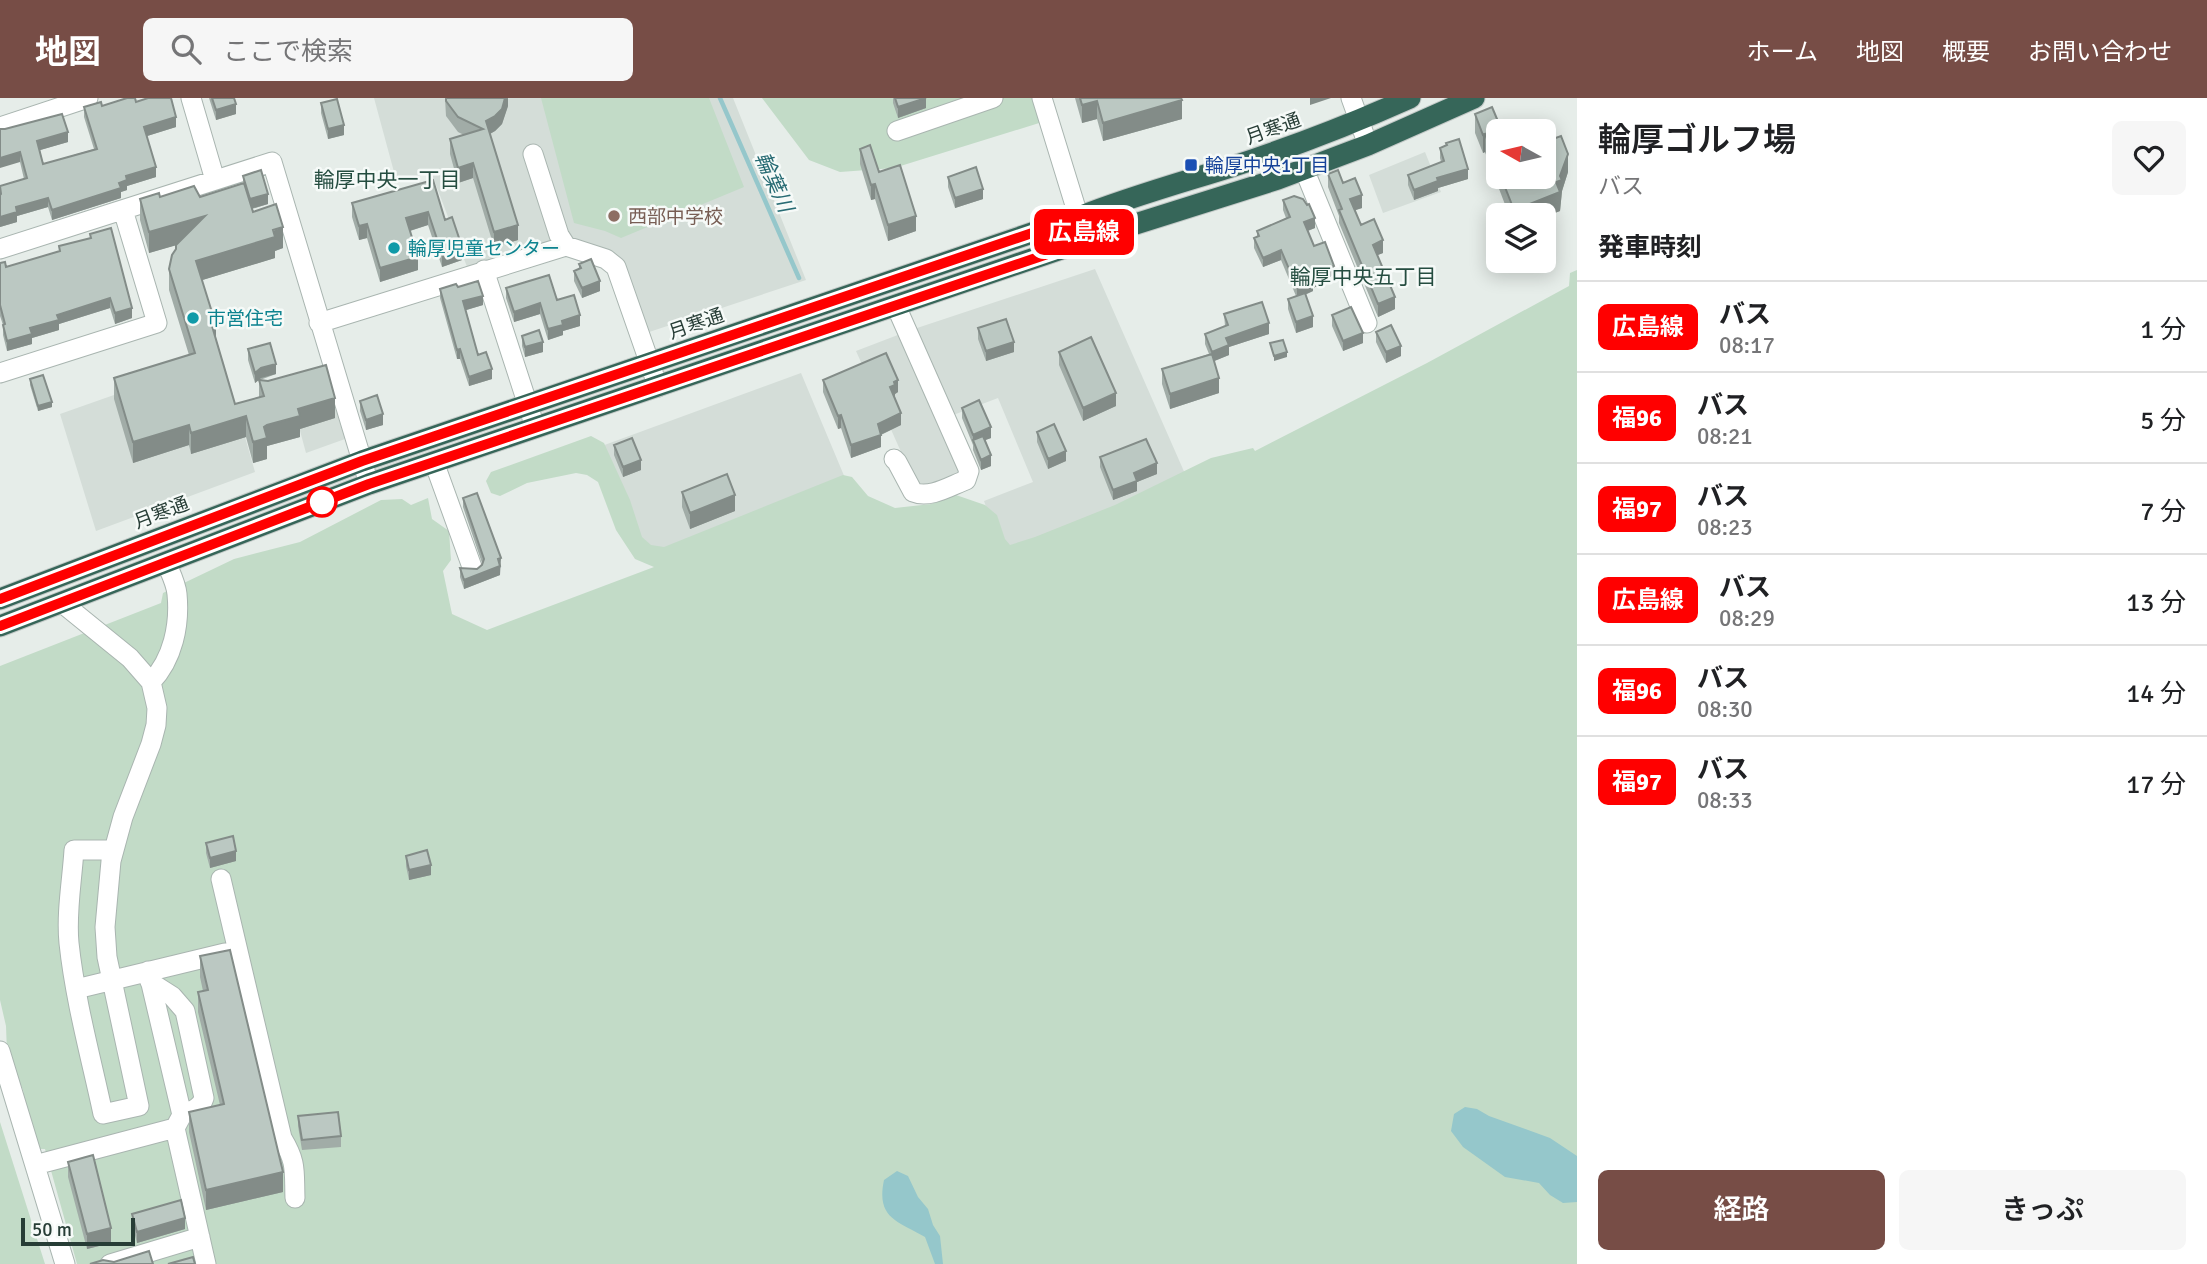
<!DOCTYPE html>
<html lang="ja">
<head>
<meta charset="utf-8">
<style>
  :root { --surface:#fff; --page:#f6f6f6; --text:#202124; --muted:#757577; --line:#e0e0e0; --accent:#774d46 }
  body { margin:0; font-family:Signika,"Noto Sans JP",sans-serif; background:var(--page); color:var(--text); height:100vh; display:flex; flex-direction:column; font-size:26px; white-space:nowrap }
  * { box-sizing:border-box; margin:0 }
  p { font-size:23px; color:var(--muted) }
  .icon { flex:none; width:38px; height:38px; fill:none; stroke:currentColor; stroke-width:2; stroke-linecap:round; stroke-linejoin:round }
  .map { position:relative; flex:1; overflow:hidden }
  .side { display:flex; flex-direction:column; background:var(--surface); width:630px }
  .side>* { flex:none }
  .badge { padding:0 14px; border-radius:10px; font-size:24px; line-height:46px }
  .needle { width:46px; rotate:278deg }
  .controls { position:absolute; left:1486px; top:21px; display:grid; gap:14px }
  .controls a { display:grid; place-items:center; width:70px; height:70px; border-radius:10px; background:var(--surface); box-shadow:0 4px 18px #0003; font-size:35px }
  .scale { position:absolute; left:21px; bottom:18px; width:114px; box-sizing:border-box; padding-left:7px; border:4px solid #273d36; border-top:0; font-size:19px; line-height:24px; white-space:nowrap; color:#273d36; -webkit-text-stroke:5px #f6faf8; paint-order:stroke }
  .map>.badge { position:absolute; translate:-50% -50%; box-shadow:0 0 0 4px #fff }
  h2 { padding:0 21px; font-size:26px; line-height:63px }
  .round { display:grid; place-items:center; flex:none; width:74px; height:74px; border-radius:10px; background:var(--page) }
  .head { display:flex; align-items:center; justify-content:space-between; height:119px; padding:0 21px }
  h1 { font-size:33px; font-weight:600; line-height:52px }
  .cta { display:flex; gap:14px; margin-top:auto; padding:14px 21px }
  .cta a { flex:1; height:80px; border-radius:10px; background:var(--accent); color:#fff; font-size:28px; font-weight:600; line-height:80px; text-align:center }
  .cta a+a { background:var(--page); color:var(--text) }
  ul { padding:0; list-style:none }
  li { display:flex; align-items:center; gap:21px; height:91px; padding:0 21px; border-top:2px solid var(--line) }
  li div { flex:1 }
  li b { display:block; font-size:26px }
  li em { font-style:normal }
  li .badge { min-width:77px; font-weight:700; text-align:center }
  header { display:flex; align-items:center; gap:42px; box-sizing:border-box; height:98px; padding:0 35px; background:var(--accent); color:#fff }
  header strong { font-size:33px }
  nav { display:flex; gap:38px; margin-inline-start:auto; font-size:24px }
  .search { width:490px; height:63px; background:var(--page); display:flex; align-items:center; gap:18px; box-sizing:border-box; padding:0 24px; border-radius:10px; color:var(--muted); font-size:26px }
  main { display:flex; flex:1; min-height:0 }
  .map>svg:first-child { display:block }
</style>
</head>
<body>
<header>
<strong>地図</strong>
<div class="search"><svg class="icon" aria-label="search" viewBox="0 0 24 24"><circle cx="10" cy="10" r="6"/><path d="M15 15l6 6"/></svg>ここで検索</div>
<nav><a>ホーム</a><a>地図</a><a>概要</a><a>お問い合わせ</a></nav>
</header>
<main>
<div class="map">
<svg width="1577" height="1166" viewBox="0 0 1577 1166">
  <rect width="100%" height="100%" fill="#e6ede9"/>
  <path fill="#d4ddd8" d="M374,0H733L806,182L631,240L606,170L563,152L472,182L431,74L397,85Z
    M1425,54L1441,94L1383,115L1369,77Z
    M1095,171L1186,378L1004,459L984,403L1033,384L998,300L948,319L911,232Z
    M903,235L965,376L918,392L856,253Z
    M223,262L255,374L96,433L60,316L182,273Z
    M801,275L845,380L645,463L599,349Z
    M326,280L345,341L306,355L289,292Z"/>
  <path fill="#c2dbc7" d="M541,0H709L744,89L621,140L605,133L574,125Z
    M762,0H1049L1052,21L894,70L840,74L809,62Z
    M1577,172V1166H77L45,1051H39L27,1013L23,992L7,955L6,928L0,902V568L161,505L163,495L234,461L300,444L381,402L402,401L411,407L428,400L432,421L449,433L451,462L443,473L452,516L487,532L654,469L635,461L616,432L598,384L587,377L576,375L527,385L500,398L491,395L486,383L491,374L591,338L604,345L630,402L642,439L651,447L664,449L843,377L852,379L868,398L895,410L931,406L956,397L985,407L997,417L1005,441L1010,447L1035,439L1115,407L1211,360L1253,350L1255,353L1427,265L1569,188L1570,175Z
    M0,1024L45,1166H0Z"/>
  <path fill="#95c7cb" d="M1465,1009L1477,1011L1489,1018L1550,1040L1577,1058V1104L1563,1105L1550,1097L1539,1085L1505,1079L1463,1049L1451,1033L1454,1016Z
    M897,1073L908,1078L918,1099L928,1111L933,1127L940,1138L943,1166H935L925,1139C897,1123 876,1120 884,1082Z"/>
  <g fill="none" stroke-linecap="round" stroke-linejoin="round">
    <path stroke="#95c7cb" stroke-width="4.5" d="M720,0L799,180"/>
    <defs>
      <path id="minor" d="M191,0L215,82
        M1042,0L1086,143
        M1351,0L1368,47
        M0,29L88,0
        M897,33L993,0
        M533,56L559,137L566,148L606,161L616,169L658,289
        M1304,71L1367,225
        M0,151L272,64L369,386
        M484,172L535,329
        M319,225L566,148
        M0,275L157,225L123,112
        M894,361L897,364L913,394C930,401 950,388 966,382L969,373L896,208
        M434,364L472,469
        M61,504L130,560L151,584L157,610L156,627L151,646L123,719L111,763L105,829L107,859L139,1008L103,1016C91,960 75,902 69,845C66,815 72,783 74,752H114
        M151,584C173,561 180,527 177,496C176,485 170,474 166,464
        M221,781L282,1040C297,1065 294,1072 295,1100
        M150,884L172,898L185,913L204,1000C201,1010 191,1013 182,1017
        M76,891L225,855
        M0,953L65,1166
        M175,1030L206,1166
        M35,1067L175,1030L182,1017L148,873
        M110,1166L200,1139"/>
      <path id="highway" d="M0,501L362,363L1079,119C1129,99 1180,85 1231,69C1292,49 1352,26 1410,0
        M0,528L369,386L1126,129L1278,81L1368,47L1474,0"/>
    </defs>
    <use href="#minor" stroke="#a9b5b0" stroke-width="21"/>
    <use href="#highway" stroke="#c3c9c7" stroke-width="23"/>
    <use href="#minor" stroke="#fff" stroke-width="19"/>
    <use href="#highway" stroke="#366659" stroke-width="21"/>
  </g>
  <path fill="#a1aca7" d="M209,0H234L236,16L216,22Z
    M445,0H508V8L502,26L495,33L490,36L518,142L494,149L473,80L458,85L450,56V41L464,37L458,34L446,18Z
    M893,0H926V10L898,20L893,5Z
    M1075,0H1181L1182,21L1103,43L1097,21L1082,25Z
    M136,4L176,29L147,38L156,79L127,88V92L121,94V100L52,122L48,109L17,118V124L0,129V88L24,81L20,64L0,31L68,44L40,52L43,66L94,51L84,19V9L102,8Z
    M321,5L344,37L328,41L321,15Z
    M1475,16L1498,33V79H1544L1568,74L1562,93L1560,113L1544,119V117H1509L1485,54L1483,55L1475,35Z
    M1446,45L1468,81L1438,90V93L1414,102L1408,87V77L1441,64L1440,60V50L1446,48Z
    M860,51L879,74L916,133L888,143L875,101L871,102L860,66Z
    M1328,76L1343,85L1362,110L1355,112L1361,127L1383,155L1377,157L1395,211L1378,219L1339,125V118L1328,89Z
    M243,78L268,106L252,111L253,114L283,150L275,153V160L202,182L216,240L235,306L259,299V282L255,285L248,262V251L276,276L260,282L335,320L300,331V339L267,348V361L253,365L246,339L191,356L189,347L133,365L114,301V280L189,257L169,192V171L176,151V147L149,155L140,122V101L160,99H200L243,86Z
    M948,79L983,101L955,110L948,89Z
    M433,82L445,122L462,162L442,169L428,127L410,133L418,172L380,184L367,140L359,142L352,119V105Z
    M1283,102L1315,130L1308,133L1314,148L1334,177L1322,182V186L1313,190V193L1305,197L1313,229L1296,235L1288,211V201L1296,198L1281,162L1263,169L1254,150V140L1257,139V133L1286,120L1283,112Z
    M90,136L132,220L115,226L110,210L59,226V232L32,240V246L7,253L3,237V227L0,218V165L6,169L59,153V148L90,140Z
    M579,166L600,193L582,200L574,183V173L579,171Z
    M458,189L483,207L466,212L478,257L492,281L469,288L460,261H457L440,200V191Z
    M506,190L557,202L580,228L563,233V237L548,242L540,216L514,224L506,200Z
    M1224,216L1269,236L1229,249V257L1214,263L1219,295L1170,311L1162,286V271L1209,256L1205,246V236L1225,228Z
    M1332,217L1363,245L1343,253L1332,228Z
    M978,230L1014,254L986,263L978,241Z
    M1376,234L1401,258L1386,265L1376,244Z
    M522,238L543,254L525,259L522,248Z
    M1059,254L1116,308L1083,323L1059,267Z
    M30,281L52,309L38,313L30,287Z
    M823,282L898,294L895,296V299L901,327L881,337V349L851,360L841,330L838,331L823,294Z
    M360,303L383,327L366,332L360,313Z
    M962,310L991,340L985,342L991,368L981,372L973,352V347L962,320Z
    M1037,334L1066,363L1048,371L1037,344Z
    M614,347L641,372L623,379L614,357Z
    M1100,359L1157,376L1137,384V393L1113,402L1100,369Z
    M682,394L735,413L690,431L682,409Z
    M463,400L501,469L500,470V477L464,491L460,479V470L477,471L482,465L463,409Z
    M206,745L236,763L210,770L206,755Z
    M406,758L431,777L409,782L406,768Z
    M200,858L283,1094L206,1112L189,1034V1014L220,1007L198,914V894L203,893L200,879Z
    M298,1018L341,1038V1049L302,1052L298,1028Z
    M68,1064L111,1145L87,1151L68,1079Z
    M132,1116L185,1131L137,1145L132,1126Z"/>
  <path fill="#838c88" d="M505,0H508V8L502,26L495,33L486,38V23Z
    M926,0V10L898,20V9Z
    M1310,0H1331L1310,7Z
    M1182,2V21L1103,43V25Z
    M1097,3V21L1082,25V7Z
    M236,6V16L216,22V12Z
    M176,19V29L144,39V29Z
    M344,27V37L328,41V31Z
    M68,34V44L37,53V43Z
    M1485,36V54L1483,55V37Z
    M20,54V64L0,70V60Z
    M1568,56V74L1562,93L1560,113L1544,119V117H1522L1527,107L1556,84L1560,78Z
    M473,65V80L458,85V70Z
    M156,69V79L127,88V92L121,94V100L52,122V112L119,85L126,78Z
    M1468,71V81L1438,90V93L1414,102V92L1437,80Z
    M875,86V101L871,102V87Z
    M983,91V101L955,110V100Z
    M268,96V106L250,111V101Z
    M1362,97V110L1350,114V101Z
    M48,100V109L17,118V124L0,129V119L16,109Z
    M428,114V127L406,134V120Z
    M205,118V139L149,155V134Z
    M916,118V133L888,143V127Z
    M1315,120V130L1304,134V124Z
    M367,126V140L359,142V128Z
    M518,127V142L494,149V134Z
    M283,129V150L275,153V160L196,184V163Z
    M1383,142V155L1373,159V147Z
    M462,149V162L442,169V156Z
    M1281,152V162L1263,169V160Z
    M418,159V172L380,184V170Z
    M1334,168V177L1322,182V186L1313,190V193L1297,200V190L1321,173Z
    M600,183V193L582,200V190Z
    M483,198V207L463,213V203Z
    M1395,199V211L1378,219V206Z
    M110,200V210L59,226V232L32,240V246L7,253V243L57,217Z
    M540,205V216L514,224V214Z
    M132,210V220L115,226V215Z
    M580,217V228L563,233V237L548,242V231L562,223Z
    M1313,218V229L1296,235V224Z
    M1269,225V236L1229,249V257L1212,264V254L1226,240Z
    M216,227V247L212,228Z
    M1363,235V245L1343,253V243Z
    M543,244V254L525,259V249Z
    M1014,244V254L986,263V253Z
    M1401,248V258L1386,265V254Z
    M460,251V261H457V252Z
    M1287,254V259L1274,263V258Z
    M276,266V276L261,280L255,285V275L261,270Z
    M492,271V281L469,288V279Z
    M1219,280V295L1170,311V296Z
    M898,282V294L895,296V299L890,289L894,284Z
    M1116,295V308L1083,323V310Z
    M335,300V320L300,331V339L267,348V361L253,365V344L264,329L298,311Z
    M52,304V309L38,313V308Z
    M901,315V327L880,337H881V349L851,360V347L878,326Z
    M383,316V327L366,332V322Z
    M841,317V330L838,331V318Z
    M246,318V339L191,356V335Z
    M189,327V347L133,365V344Z
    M991,329V340L975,346L973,342V347V337Z
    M1066,353V363L1048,371V361Z
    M991,357V368L981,372V362Z
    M641,362V372L623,379V369Z
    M1157,365V376L1137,384V393L1113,402V392L1134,375Z
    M735,397V413L690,431V415Z
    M501,460L500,477L464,491V482Z
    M236,753V763L210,770V760Z
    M431,767V777L409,782V772Z
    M283,1074V1094L206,1112V1092Z
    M185,1120V1131L137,1145V1134Z
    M111,1130V1145L87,1151V1136Z"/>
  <path fill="#bbc8c2" stroke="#838c88" stroke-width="2" d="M127,0H135L136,4L148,0H171L176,19L144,29L156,69L126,78L127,82L119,85L121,90L52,112L48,100L16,109L17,114L0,119V97L1,96L0,88L27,80L20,54L0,60V31H5L62,16L68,34L37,43L43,66L97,51L84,9L101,4L102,8Z
    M212,0H234L236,6L216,12Z
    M446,0H505L502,11L495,18L486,23L518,127L494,134L473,65L458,70L450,41L483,31L458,19L446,3Z
    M895,0H926L898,9Z
    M1080,0H1181L1182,2L1103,25L1097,3L1082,7Z
    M337,1L344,27L328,31L321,5Z
    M1492,9L1502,33H1498V70L1485,36L1483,37L1475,16Z
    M1549,32L1553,41L1561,38L1568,56L1560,78L1562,82L1556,84L1560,94L1527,107L1530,114L1522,117H1516L1501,79H1544V34Z
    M1459,41L1468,71L1437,80L1438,83L1414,92L1408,77L1444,63L1440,50L1447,47L1446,45Z
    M870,47L879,74L900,67L916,118L888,127L875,86L871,87L860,51Z
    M976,69L983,91L955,100L948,79Z
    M261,72L268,96L250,101L243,78Z
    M1338,72L1343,85L1355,80L1362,97L1350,101L1361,127L1374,121L1383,142L1373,147L1395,199L1378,206L1339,112L1342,111L1328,76Z
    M433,82L445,122L452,119L462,149L442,156L428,114L406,120L418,159L380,170L367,126L359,128L352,105Z
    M244,85L253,114L276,106L283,129L273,132L275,139L196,163L216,227L212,228L235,306L264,298L259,282L268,283L326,267L335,300L298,311L300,318L267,327L264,329L267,340L253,344L246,318L191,335L189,327L133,344L114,280L195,255L169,171L172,157L176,151V147L205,118L149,134L140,101L159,95L160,99L194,88L200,99Z
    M1294,98L1303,101L1307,107L1309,106L1315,120L1304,124L1314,148L1325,144L1334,168L1321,173L1322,177L1312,180L1313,183L1297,190L1281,152L1263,160L1254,140L1259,138L1257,133L1290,119L1283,102Z
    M111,130L132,210L115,215L110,200L57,217L59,222L30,230L32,236L7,243L3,227L5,226L0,207V165L5,164L6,169L60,153L59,148L91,140L90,136Z
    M591,161L600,183L582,190L574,173L581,170L579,166Z
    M549,177L557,202L574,197L580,217L562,223L563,227L548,231L540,205L514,214L506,190Z
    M478,183L483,198L463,203L478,257L486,254L492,271L469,279L460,251L457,252L440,191L456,186L458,189Z
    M1305,195L1313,218L1296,224L1288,201Z
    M1262,204L1269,225L1226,240L1229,247L1212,254L1205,236L1228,227L1224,216Z
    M1351,209L1363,235L1343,243L1332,217Z
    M1006,221L1014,244L986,253L978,230Z
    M1391,227L1401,248L1386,254L1376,234Z
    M539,232L543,244L525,249L522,238Z
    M1091,239L1116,295L1083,310L1059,254Z
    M1283,242L1287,254L1274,258L1270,245Z
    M270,245L276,266L261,270L255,275L248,251Z
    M886,255L898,282L894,284L895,287L890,289L901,315L878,326L881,337L851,347L841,317L838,318L823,282Z
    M1212,256L1219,280L1170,296L1162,271Z
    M43,277L52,304L38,308L30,281Z
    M377,297L383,316L366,322L360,303Z
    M979,302L991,329L973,337L962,310Z
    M1054,326L1066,353L1048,361L1037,334Z
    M983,338L991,357L981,362L973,342Z
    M632,340L641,362L623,369L614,347Z
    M1146,341L1157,365L1134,375L1137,383L1113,392L1100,359Z
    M727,376L735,397L690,415L682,394Z
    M477,395L501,460L498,461L500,468L464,482L460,470L477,471L482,467L484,461L463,400Z
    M233,738L236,753L210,760L206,745Z
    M427,752L431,767L409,772L406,758Z
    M230,852L283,1074L206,1092L189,1014L224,1006L198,894L208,892L200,858Z
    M338,1014L341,1038L302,1042L298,1018Z
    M93,1057L111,1130L87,1136L68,1064Z
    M181,1102L185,1120L137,1134L132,1116Z
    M149,1153L153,1166H90L103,1162L114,1164Z
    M193,1159L195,1166H168Z"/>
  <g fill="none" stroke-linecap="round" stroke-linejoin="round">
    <defs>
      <path id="line" d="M0,501L362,363L1079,119L1086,143L369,386L0,528"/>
    </defs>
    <use href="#line" stroke="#fff" stroke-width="16"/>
    <use href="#line" stroke="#f00" stroke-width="10"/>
  </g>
  <rect fill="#1a4fb4" stroke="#f6faf8" stroke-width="2.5" x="1184" y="60" width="14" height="14" rx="3.5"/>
  <circle fill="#8d6e63" stroke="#f6faf8" stroke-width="2.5" cx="614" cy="118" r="7"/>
  <g fill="#0f9aa8" stroke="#f6faf8" stroke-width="2.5">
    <circle cx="394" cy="150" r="7"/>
    <circle cx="193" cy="220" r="7"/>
  </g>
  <circle fill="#fff" stroke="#f00" stroke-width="3.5" cx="322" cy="404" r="14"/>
  <g text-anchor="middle" stroke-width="5" stroke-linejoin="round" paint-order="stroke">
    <g font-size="19" fill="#273d36" stroke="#f6faf8">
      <text transform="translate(1273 30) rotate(-20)" y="7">月寒通</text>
      <text transform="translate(696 225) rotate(-19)" y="7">月寒通</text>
      <text transform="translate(161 414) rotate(-21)" y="7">月寒通</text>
    </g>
    <g font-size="19" fill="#164399" stroke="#f6faf8" text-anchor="start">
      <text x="1205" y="74">輪厚中央1丁目</text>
    </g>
    <g font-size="19" fill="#785e54" stroke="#f6faf8" text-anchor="start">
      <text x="628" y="125">西部中学校</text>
    </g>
    <g font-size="19" fill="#0d838f" stroke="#f6faf8" text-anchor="start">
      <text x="408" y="157">輪厚児童センター</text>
      <text x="207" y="227">市営住宅</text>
    </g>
    <g font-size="21" fill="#254d40" stroke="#f6faf8">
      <text x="387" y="89">輪厚中央一丁目</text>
      <text x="1363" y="186">輪厚中央五丁目</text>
    </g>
    <g font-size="21" font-style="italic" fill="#276b73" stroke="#f6faf8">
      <text transform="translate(774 84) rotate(66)" y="7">輪葉川</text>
    </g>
  </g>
</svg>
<div class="controls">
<a><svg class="needle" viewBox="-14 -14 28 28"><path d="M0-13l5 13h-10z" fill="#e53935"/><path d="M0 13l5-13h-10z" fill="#757577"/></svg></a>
<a><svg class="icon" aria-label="layers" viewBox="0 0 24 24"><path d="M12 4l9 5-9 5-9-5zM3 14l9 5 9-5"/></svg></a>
</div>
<div class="scale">50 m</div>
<b class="badge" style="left:1084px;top:134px;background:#f00;color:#fff">広島線</b>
</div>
<section class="side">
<div class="head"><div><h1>輪厚ゴルフ場</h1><p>バス</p></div><a class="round"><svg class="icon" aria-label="heart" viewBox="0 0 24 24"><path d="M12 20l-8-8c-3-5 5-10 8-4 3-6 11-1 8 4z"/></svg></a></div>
<h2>発車時刻</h2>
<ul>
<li><span class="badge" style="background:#f00;color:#fff">広島線</span><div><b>バス</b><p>08:17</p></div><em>1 分</em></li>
<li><span class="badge" style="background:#f00;color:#fff">福96</span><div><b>バス</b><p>08:21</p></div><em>5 分</em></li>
<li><span class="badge" style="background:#f00;color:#fff">福97</span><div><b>バス</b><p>08:23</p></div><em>7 分</em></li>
<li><span class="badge" style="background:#f00;color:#fff">広島線</span><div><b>バス</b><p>08:29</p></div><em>13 分</em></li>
<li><span class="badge" style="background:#f00;color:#fff">福96</span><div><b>バス</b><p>08:30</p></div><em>14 分</em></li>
<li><span class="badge" style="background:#f00;color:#fff">福97</span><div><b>バス</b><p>08:33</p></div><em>17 分</em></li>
</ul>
<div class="cta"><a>経路</a><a>きっぷ</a></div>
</section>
</main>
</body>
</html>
